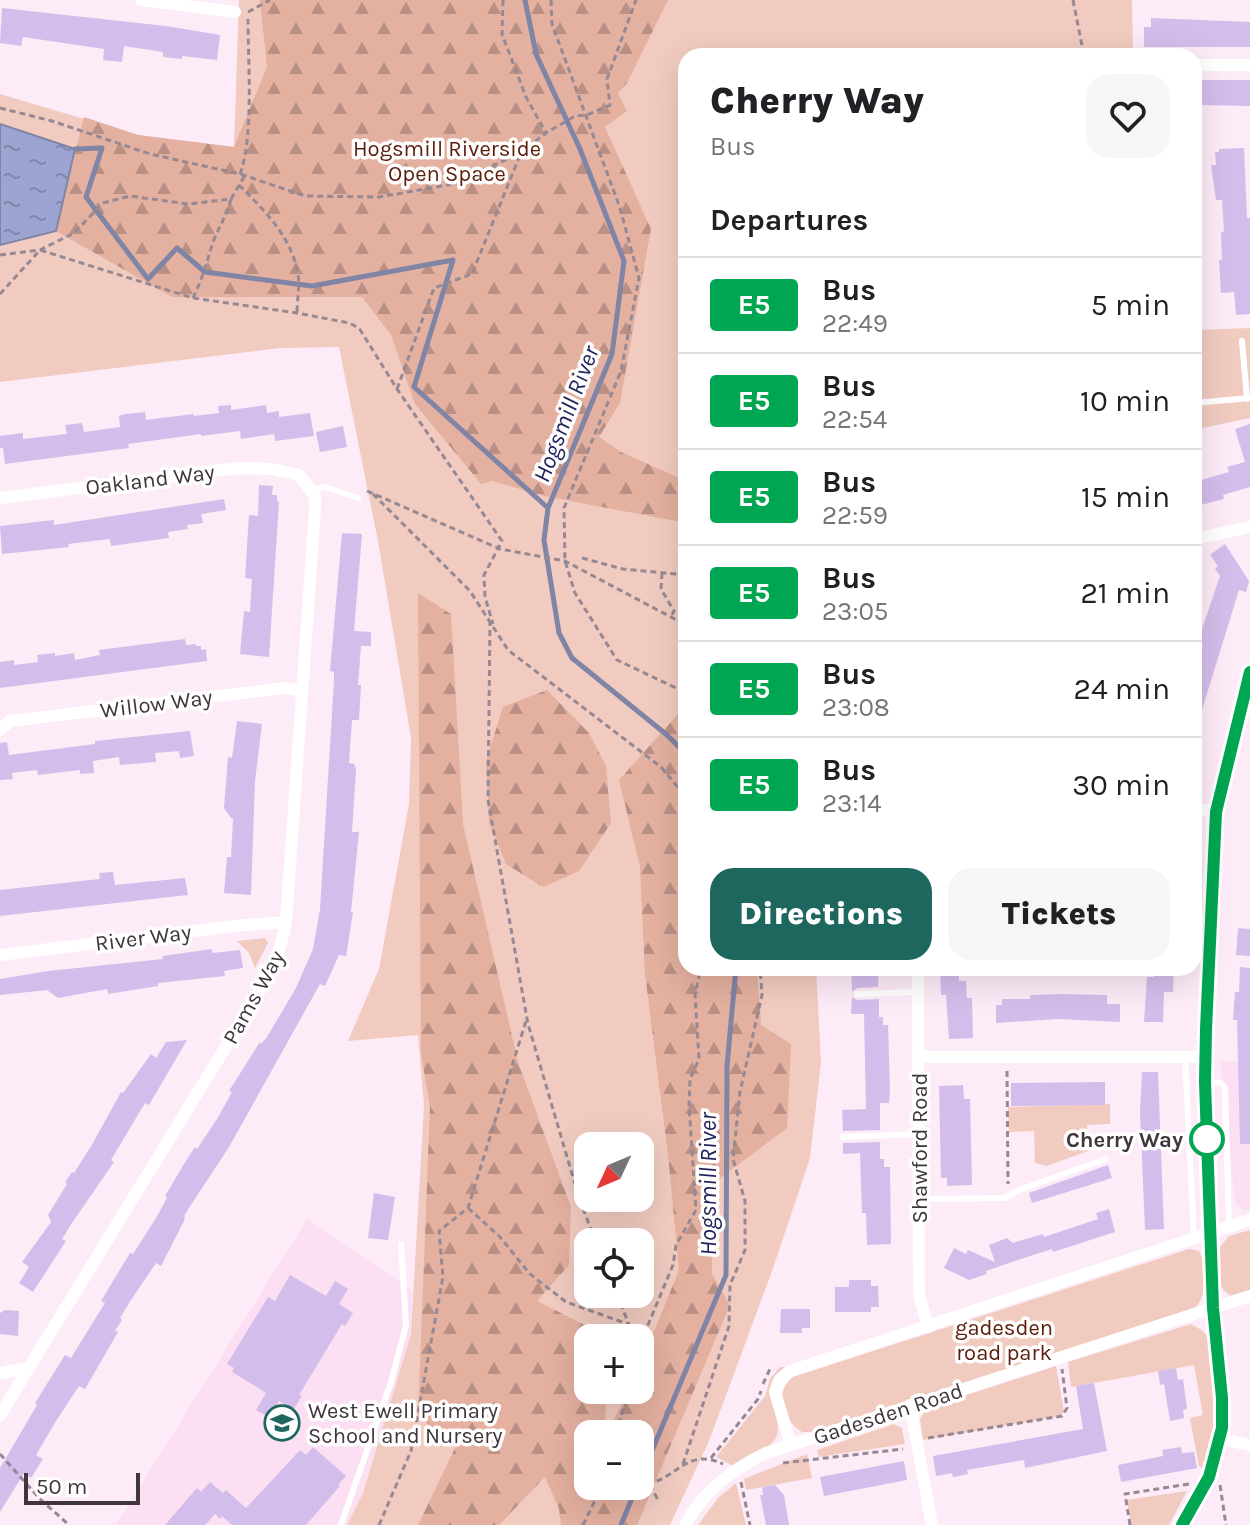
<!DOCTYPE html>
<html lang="en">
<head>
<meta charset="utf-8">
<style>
  :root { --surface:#fff; --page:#f6f6f6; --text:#202124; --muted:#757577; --line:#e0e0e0; --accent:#1d675e }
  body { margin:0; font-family:Karla,sans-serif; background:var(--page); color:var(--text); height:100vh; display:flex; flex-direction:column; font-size:30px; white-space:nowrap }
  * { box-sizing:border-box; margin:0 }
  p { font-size:26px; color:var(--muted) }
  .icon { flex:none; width:44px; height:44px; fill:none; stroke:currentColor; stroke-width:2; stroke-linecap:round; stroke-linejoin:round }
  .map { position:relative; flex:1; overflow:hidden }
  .side { position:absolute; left:678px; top:48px; width:524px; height:928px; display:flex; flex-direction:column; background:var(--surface); border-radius:24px; box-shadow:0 8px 32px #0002 }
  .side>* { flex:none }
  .badge { padding:0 16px; border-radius:6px; font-size:28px; line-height:52px }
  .needle { width:52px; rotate:226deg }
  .tools { position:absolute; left:574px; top:1132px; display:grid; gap:16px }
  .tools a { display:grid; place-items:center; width:80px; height:80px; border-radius:16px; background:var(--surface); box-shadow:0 8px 32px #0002; font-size:40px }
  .scale { position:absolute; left:24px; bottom:20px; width:116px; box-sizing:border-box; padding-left:8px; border:4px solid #3f363d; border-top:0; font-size:22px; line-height:28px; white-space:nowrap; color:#3f363d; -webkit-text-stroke:6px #fefefe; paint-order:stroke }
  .map>.badge { position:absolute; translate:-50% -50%; box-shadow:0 0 0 4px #fff }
  h2 { padding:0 32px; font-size:30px; line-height:72px }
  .round { display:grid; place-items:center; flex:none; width:84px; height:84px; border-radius:24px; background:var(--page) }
  .overview { display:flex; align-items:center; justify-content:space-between; height:136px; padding:0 32px }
  h1 { font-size:38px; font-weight:800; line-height:60px }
  .cta { display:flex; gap:16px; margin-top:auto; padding:16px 32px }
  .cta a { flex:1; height:92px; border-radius:24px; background:var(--accent); color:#fff; font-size:32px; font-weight:800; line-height:92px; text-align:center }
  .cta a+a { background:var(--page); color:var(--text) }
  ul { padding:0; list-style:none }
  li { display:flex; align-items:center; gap:24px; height:96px; padding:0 32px; border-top:2px solid var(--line) }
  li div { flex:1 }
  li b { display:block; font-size:30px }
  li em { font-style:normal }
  li .badge { min-width:88px; font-weight:700; text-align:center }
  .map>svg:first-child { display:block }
</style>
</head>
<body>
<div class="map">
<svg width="1250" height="1525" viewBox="0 0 1250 1525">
  <defs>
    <pattern id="forest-firs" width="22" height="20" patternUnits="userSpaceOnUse" patternTransform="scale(2)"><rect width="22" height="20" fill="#e4b0a0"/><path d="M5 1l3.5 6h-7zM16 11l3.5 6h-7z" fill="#ba9084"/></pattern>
    <pattern id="water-ripples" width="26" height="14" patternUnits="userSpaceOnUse" patternTransform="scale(2)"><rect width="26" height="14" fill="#9ca5d1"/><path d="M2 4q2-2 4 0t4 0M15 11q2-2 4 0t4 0" fill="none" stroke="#8187ab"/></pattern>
  </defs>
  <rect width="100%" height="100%" fill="#fdebf7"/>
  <path fill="#fddff4" d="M1250,1061V1209L1245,1211L1235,1203L1220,1062Z
    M307,1219L413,1291L411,1334L363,1493L347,1525H116Z"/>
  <path fill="#f1cbc0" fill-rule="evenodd" d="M239,0H1132L1133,56H686V968H816L821,1063L810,1158L771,1274L709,1441L670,1525H347L363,1493L411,1334L424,1105L418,1035L348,1041L379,969L409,804L411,738L378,541L339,347L280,348L0,382V94L138,135L234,147ZM588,1146H640V1198H588ZM588,1242H640V1294H588ZM588,1338H640V1390H588ZM588,1434H640V1486H588Z
    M1194,319L1195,330L1250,328V418L1194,430Z
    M265,938L268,943L255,968L249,953L237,941Z
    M1110,1104V1124L1087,1125L1088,1151L1047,1166L1035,1163L1034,1131L1009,1132L1008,1107Z
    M1250,1230V1290L1231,1296C1215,1287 1216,1265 1219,1248L1229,1236Z
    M1189,1249L1199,1251C1207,1267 1208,1296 1194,1309L812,1432H802C783,1420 773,1393 793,1377Z
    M1191,1324L1203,1331L1209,1339L1213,1376L1217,1423L1204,1470L1199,1466L1190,1418L1203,1415L1194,1365L1071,1387L1068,1362Z
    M1056,1366L1064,1412L1060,1416L923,1440L920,1419L927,1408Z
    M780,1367H785C780,1371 774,1375 772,1381C763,1401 789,1426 772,1443C763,1453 745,1459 733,1466L716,1457L765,1396L770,1379Z
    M894,1424L902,1428L905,1444L819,1457L817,1450Z
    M807,1454L812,1478L746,1490L744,1479Z
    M736,1483L746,1525H698L718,1498Z
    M1187,1491L1169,1525H1131L1127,1500Z"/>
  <path fill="url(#forest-firs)" d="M260,0H668L627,83L618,93L627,111L605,127L651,229L620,403L599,437L621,452L686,481V523L544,496L492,481L481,484L415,404L391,335L362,297H172L56,231L84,117L138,135L234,147L267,67Z
    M418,593L451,614L463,824L518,1062L571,1207L569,1265L537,1301L611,1338H588V1390H607L604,1434H588V1486H640V1434H607L628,1390H640V1366L679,1270L668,1155L645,974L640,867L619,780L686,705V968H757L761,1025L791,1044L787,1128L711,1185L712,1274L730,1305L637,1525H561L559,1509L545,1477L499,1525H418L456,1446L418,1416L430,1106L421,1054Z
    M547,690L589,733L606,766L611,823L579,871L543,887L506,864L489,823L486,761L503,707Z"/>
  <path fill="url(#water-ripples)" stroke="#8084a5" stroke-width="2" d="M0,124L75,149L56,231L0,245Z"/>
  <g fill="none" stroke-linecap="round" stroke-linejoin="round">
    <path stroke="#8084a5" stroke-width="5" d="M525,0L536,54L580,149L624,261L612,354L548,508L544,540L559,633L572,658L667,735L686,754
      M75,149L102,148L86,197L148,279L177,248L205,272L312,286L453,260L414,387L548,508
      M640,1479L726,1275L727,1066L736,968
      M621,1525L637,1486"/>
  </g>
  <path fill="#d3beeb" d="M2,8L166,26L220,35L217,60L182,56V59L163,57V52L124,46L122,62L103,60L104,49L23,37L21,46L0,43Z
    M1151,18L1250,22V47H1144V27H1151Z
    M1194,80H1250V106L1199,105V99H1194Z
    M1244,148L1247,218H1250V314L1236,315L1234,292L1221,293L1219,260H1222L1221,233L1224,231L1222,200H1216L1211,165H1216L1215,152H1219V149Z
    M231,405V410L266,405L267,413L279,411V417L310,413L314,436L275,441L274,434L241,439L240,431L201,436V434L128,444L129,448L5,464L3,448H0V436L23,433V439L67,434L65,425L82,423L84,432L106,429L120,427L119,416L125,414L145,412L146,420L193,414L194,416L219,413L218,406Z
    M1250,424V487L1223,495L1224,499L1197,506L1194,482L1229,472L1227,467L1245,462L1235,429Z
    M343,426L347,447L320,452L316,432Z
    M259,485L273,486L272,495H277V501L279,502L269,657L240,654L244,611L250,612L252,579L245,578L249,515L258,516Z
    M224,499L226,510L201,514L203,523L187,525L188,529L168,532L169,538L111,546L110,539L68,544L69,547L2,554L0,526L54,520V525Z
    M342,533L362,534L354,631L371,632V646H361L358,685H361L359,720H352L349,763L354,764L356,769L352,832H359L351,912H353L346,956L339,955L325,986L320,984L229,1147L185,1214L184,1221L161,1266L156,1263L129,1303L120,1318L122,1320L115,1331L118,1332L92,1377L85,1389L79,1386L56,1421L36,1455L43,1459L31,1478L24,1473L0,1512V1468L37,1405L35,1403L65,1355L71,1358L95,1319L105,1303L101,1301L130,1253L133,1254L156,1218L167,1198L165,1196L187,1159L195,1147L197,1149L217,1119L232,1092L229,1091L260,1042L261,1044L267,1037L296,988L313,949L320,909L334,680V672L330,671Z
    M1225,544L1249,581L1246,592L1239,590L1197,726H1194V675L1203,645L1194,642L1198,628L1202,629L1220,576L1215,569L1218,566L1210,555Z
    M185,639L186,645L196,644V646H201V650L206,649L207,661L0,688V662L14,660V665L38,662L37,655L55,653V656L74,653L75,660L100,655L99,650Z
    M237,721L262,724L255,781L251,895L224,893L227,857H231L233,819L231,818L224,808L228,757L232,758Z
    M190,731L194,756L180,758L179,751L155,753L156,762L120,765L119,757L93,761L94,773L80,774V770L38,775L37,770L12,773L13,779L0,780V743L7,742L9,755L95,744V741Z
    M113,872L115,885L185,878L188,895L0,916V890L100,879L99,873Z
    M1238,928L1250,929V956L1236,955Z
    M212,949V953L240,950L243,968L224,971L225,976L158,983V986L108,994L107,989L58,998L47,990L0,995V979L48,971L163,959L162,956Z
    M1240,967L1250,968V1144H1240L1237,1020H1233L1235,992H1239Z
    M851,968H879L878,987L857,988L852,992Z
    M940,968H959V981H966L967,998H972L973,1038L949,1039L946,995H941Z
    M1155,968H1174L1173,992H1164L1163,1022H1144L1147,977H1154Z
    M1061,994L1107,995V1004H1120V1022L1057,1019L996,1023V1005H1002V999H1030V995Z
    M852,997L857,1000L879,999V1017H883V1025H888L890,1090L889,1103H880V1130L843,1131L842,1110L866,1109L864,1014H851Z
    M187,1040L149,1105L145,1103L136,1118L111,1160L114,1162L72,1223L62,1239L66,1241L33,1292L19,1283L29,1267L22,1262L51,1222L48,1215L67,1184L65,1182L72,1172L74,1173L93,1143L121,1092L123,1093L151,1054L156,1058L166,1042Z
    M1142,1072H1158L1164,1229L1145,1230L1140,1112Z
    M1105,1082V1105L1011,1106V1083Z
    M963,1085L964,1099H970L972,1185L947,1186V1178H941L939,1086Z
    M880,1142V1159H884V1167H890L891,1244L867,1245L866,1213H862L860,1153L843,1154V1143Z
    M1108,1165L1112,1178L1032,1203L1029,1193Z
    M374,1193L395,1197L388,1240L368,1238Z
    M1109,1209L1115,1232L1053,1252L1052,1249L1018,1260L986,1271L987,1274L969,1280L944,1268L954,1248L966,1254L968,1250L995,1262L989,1245L1007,1238L1013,1243L1043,1234L1044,1237L1098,1219L1096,1213Z
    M290,1275L326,1296L335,1281L348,1289L339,1304L353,1313L345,1326L342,1324L299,1395L302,1396L293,1410L279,1401L269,1417L256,1410L266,1393L232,1372L234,1368L227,1364L268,1297L275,1301Z
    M849,1280H871V1286H878L879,1307H871V1312H835V1287H849Z
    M781,1309H810V1328H802V1333H780Z
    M5,1310L19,1311L18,1336L0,1334V1313Z
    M1176,1368L1178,1380L1183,1379L1187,1409L1183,1410L1184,1418L1170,1421L1164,1384L1160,1385L1158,1371Z
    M1094,1383L1107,1451L1025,1468L1024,1460L967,1470L968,1474L953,1477L952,1473L936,1476L933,1456L1083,1429L1076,1386Z
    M313,1447L346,1476L338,1485L340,1486L306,1525H232L222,1516L220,1519L215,1514L205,1525H165L197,1488L201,1492L210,1482L223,1493L226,1490L246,1508L300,1450L306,1455Z
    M1181,1447L1182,1453L1194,1452L1197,1468L1121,1482L1118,1465L1163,1456L1162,1450Z
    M904,1461L907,1480L824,1496L820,1477Z
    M775,1485L784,1495L789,1525H766L760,1495H763L762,1487Z"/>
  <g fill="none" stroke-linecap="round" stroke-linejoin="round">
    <path stroke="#968993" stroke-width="3" stroke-dasharray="6 4" stroke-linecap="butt" d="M503,0L502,34L526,97L546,133
      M551,0L552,24L620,208L639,278L621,371L564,508L565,561L575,593L617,660L674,687L686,696
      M1073,0L1084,56
      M248,12L270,0
      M0,108L52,121L150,154L240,174L305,196L379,197L454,184L520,153L546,133L575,116L587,115L610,105L607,79L636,0
      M240,174C254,137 248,61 248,19
      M239,185C265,211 291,236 298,274C300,286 297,300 297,313
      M0,255L40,250L74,233L103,203L130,196L188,204L231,199L244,177
      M0,294L40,250L193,298L297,313L349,323L359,328L397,389L502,541L484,575L485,597L493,624
      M193,298C202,280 207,261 213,242C219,227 227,215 231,199
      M397,389L434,288L472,274L520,155
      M367,491L500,549L565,561L686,625
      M373,494L470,591L508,650L661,767L686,797
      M582,558L623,569L686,575
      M662,573L661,589L674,611L671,617
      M490,620L488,800L528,1024L580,1201L596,1242
      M679,622L686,617
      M1007,1071L1008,1184
      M468,1208L500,1237L530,1274L566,1302L628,1324
      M617,1294L634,1338
      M640,1344L673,1265L676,1245L696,1210L689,1105L690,1079L699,1059L695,994L701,968
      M763,1384L770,1369
      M616,1434L629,1390
      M928,1438L1062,1416L1067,1408L1062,1369
      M0,1454L40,1499L69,1525
      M711,1458L758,1399L761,1391
      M783,1463L903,1449
      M683,1464L729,1326L730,1285L745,1250V1201L733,1159L740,1092L762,995L760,968
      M640,1481L651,1487L658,1500
      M741,1482L750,1525
      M647,1484C678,1478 687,1447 723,1464
      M1220,1485L1226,1525
      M379,1525L411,1451L443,1277L439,1231L468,1208L526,1021
      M583,1525L602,1486
      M1130,1525L1125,1494L1189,1484"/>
    <path stroke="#fff" stroke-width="6" d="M1242,341L1247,399
      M1194,403L1250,398
      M311,489L325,487L358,498
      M857,994L917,992
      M1185,1058L1194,1238
      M1205,1082L1221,1083L1225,1088L1229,1225
      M842,1137L918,1134
      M918,1199L1005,1198L1019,1190L1106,1159
      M341,1525L391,1382L406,1325L401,1244"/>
    <path stroke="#fff" stroke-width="12" d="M141,0L235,12
      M1194,65H1250
      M0,498L238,468L272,469L299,475L315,496V509L286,922C281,952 268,977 252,1004L0,1415
      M1194,539L1250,527
      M0,730L10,721L285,688L302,691
      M1194,809L1216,812
      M0,955L234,926L286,922
      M918,968L919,1294L928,1327
      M919,1057H1205
      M0,1373L27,1368
      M910,1405L932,1525
      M1220,1439L1250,1445
      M791,1445L775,1392L781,1379L790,1371L1250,1220
      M685,1525C704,1491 731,1470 766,1453L1250,1296
      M1182,1525L1209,1477L1222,1428V1398L1213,1308L1205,1057L1216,812L1250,672"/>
  </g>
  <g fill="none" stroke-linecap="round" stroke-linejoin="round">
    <defs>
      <path id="line" d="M1182,1525L1209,1477L1222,1428V1398L1213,1308L1205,1082L1206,1029L1216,812L1250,672"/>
    </defs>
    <use href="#line" stroke="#fff" stroke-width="18"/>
    <use href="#line" stroke="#00a651" stroke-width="12"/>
  </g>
  <defs>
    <symbol id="school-ring" viewBox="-11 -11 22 22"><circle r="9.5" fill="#fefefe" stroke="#1d675e" stroke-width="1.5"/><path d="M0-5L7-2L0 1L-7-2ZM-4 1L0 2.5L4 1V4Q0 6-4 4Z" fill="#1d675e"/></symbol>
  </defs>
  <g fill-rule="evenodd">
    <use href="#school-ring" x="262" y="1403" width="40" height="40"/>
  </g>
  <circle fill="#fff" stroke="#00a651" stroke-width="4" cx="1207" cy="1139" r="16"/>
  <g text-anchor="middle" stroke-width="7" stroke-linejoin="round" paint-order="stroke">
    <g font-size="22" fill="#5a1d09" stroke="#fefefe">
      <text x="447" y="156">Hogsmill Riverside<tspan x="447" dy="25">Open Space</tspan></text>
      <text x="1004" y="1335">gadesden<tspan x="1004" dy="25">road park</tspan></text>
    </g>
    <g font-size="22" fill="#3f363d" stroke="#fefefe">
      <text transform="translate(150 479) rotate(-7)" y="8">Oakland Way</text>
      <text transform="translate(156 703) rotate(-7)" y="8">Willow Way</text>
      <text transform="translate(143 937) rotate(-7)" y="8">River Way</text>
      <text transform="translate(253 997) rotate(-61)" y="8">Pams Way</text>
      <text transform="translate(919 1148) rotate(-90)" y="8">Shawford Road</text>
      <text transform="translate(888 1413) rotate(-18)" y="8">Gadesden Road</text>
    </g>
    <g font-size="22" font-weight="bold" fill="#3f363d" stroke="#fefefe" text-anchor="end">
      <text x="1183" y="1147">Cherry Way</text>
    </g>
    <g font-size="22" fill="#3f363d" stroke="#fefefe" text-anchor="start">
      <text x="308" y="1418">West Ewell Primary<tspan x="308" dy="25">School and Nursery</tspan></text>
    </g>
    <g font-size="24" font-style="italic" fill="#21255a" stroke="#fefefe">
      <text transform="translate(566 414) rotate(-69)" y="8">Hogsmill River</text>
      <text transform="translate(708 1184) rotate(-90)" y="8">Hogsmill River</text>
    </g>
  </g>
</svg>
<div class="tools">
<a><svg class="needle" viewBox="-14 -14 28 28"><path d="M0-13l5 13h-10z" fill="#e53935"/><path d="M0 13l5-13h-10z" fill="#757577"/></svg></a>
<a><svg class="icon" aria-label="locate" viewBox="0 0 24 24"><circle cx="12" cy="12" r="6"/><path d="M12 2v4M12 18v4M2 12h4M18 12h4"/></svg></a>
<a>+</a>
<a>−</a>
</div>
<div class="scale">50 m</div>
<section class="side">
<div class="overview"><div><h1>Cherry Way</h1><p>Bus</p></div><a class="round"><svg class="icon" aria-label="heart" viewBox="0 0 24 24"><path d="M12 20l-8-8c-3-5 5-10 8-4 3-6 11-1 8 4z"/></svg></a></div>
<h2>Departures</h2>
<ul>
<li><span class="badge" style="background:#00a651;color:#fff">E5</span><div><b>Bus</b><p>22:49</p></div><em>5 min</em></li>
<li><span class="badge" style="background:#00a651;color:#fff">E5</span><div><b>Bus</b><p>22:54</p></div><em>10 min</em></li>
<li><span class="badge" style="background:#00a651;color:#fff">E5</span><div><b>Bus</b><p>22:59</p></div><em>15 min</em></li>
<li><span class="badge" style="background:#00a651;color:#fff">E5</span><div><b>Bus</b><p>23:05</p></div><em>21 min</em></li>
<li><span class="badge" style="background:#00a651;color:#fff">E5</span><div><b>Bus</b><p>23:08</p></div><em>24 min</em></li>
<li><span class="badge" style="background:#00a651;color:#fff">E5</span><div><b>Bus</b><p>23:14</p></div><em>30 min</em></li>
</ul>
<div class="cta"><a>Directions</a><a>Tickets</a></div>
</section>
</div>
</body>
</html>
